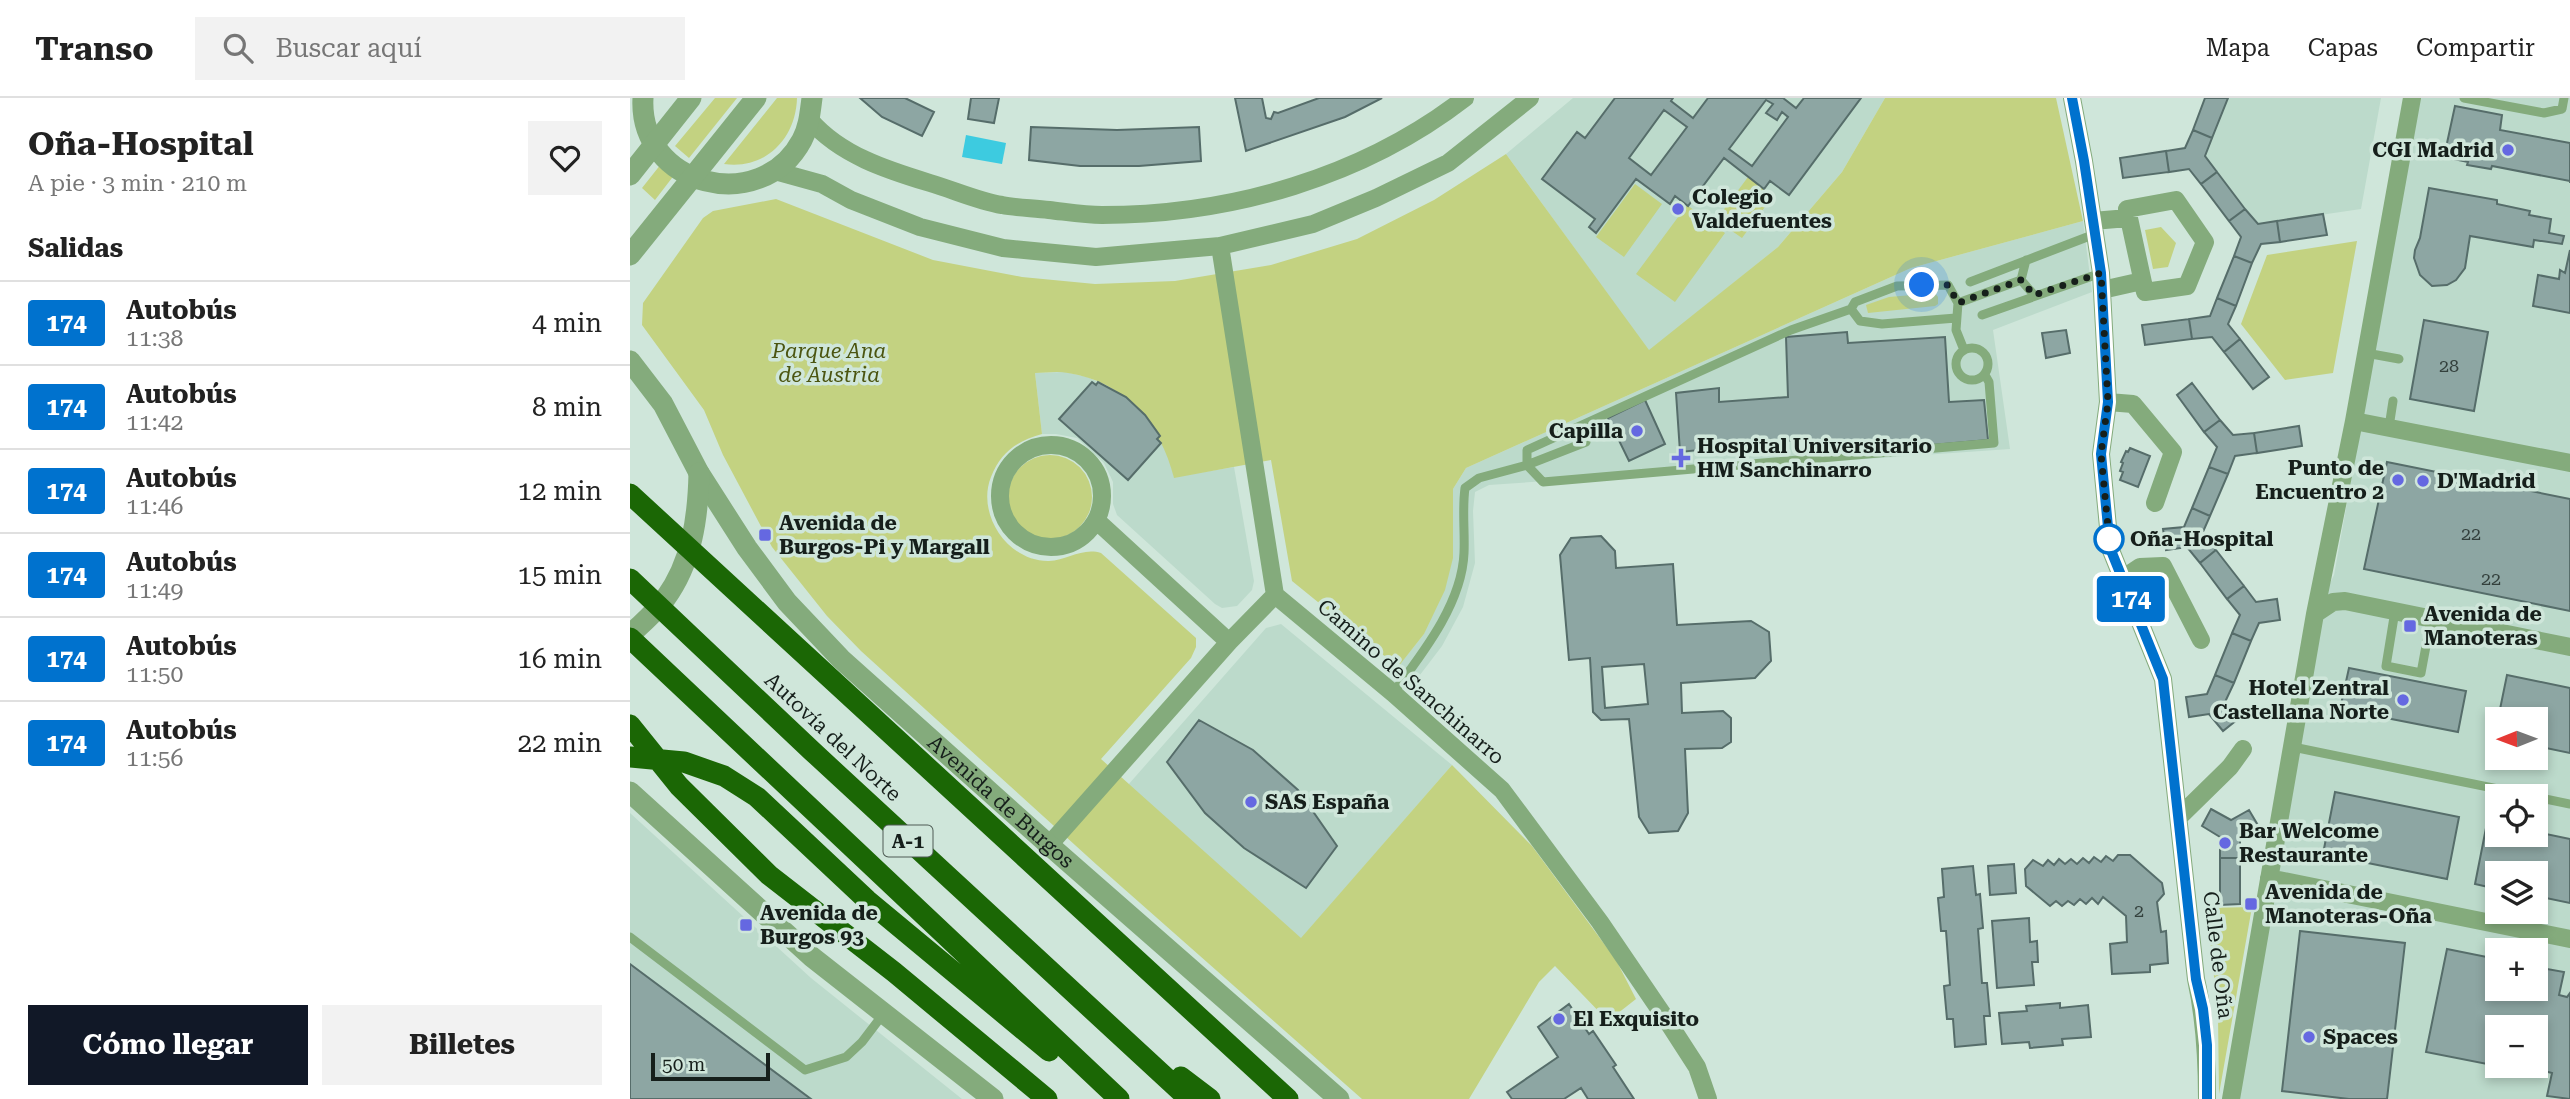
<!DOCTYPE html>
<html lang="es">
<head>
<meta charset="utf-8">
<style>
  :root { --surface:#fff; --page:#f2f2f2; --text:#222; --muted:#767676; --line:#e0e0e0; --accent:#111827 }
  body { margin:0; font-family:"Roboto Serif",serif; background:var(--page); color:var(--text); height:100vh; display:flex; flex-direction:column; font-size:26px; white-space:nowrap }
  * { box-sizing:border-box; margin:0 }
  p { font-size:23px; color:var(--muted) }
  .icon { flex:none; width:38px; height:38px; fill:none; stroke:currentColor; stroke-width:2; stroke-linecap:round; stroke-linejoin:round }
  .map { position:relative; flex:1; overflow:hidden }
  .details { display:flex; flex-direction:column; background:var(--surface); width:630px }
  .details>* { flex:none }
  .badge { padding:0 14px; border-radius:5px; font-size:24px; line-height:46px }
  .needle { width:46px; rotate:269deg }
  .buttons { position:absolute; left:1855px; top:609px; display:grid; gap:14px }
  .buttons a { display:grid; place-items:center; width:63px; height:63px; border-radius:0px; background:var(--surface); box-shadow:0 4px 10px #0003; font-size:35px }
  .scale { position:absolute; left:21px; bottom:18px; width:119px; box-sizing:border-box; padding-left:7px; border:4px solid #161f1b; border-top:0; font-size:19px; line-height:24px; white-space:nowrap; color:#161f1b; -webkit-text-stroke:5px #cfe6da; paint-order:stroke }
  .you { position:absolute; width:35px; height:35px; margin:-18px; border:5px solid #fff; border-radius:50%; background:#1a73e8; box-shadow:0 0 0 10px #1a73e833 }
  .map>.badge { position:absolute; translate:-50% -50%; box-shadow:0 0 0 4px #fff }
  h2 { padding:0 28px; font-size:26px; line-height:63px }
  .round { display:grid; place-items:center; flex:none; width:74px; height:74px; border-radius:0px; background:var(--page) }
  .overview { display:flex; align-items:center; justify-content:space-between; height:119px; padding:0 28px }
  h1 { font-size:33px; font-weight:700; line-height:52px }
  .button { display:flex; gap:14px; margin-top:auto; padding:14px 28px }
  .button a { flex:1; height:80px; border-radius:0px; background:var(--accent); color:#fff; font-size:28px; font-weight:700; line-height:80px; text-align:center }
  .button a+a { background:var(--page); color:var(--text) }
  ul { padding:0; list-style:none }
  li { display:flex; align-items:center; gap:21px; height:84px; padding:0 28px; border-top:2px solid var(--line) }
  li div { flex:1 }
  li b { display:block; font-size:26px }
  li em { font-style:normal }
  li .badge { min-width:77px; font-weight:700; text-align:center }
  header { display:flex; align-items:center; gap:42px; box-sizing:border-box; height:98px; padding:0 35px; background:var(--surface); border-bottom:2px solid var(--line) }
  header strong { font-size:33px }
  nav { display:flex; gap:38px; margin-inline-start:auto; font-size:24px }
  .search { width:490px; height:63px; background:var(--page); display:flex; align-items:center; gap:18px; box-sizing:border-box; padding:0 24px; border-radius:0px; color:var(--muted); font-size:26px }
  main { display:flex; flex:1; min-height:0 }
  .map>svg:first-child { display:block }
</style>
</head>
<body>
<header>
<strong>Transo</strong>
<div class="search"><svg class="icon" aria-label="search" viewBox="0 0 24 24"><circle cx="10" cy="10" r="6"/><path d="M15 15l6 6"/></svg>Buscar aquí</div>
<nav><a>Mapa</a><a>Capas</a><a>Compartir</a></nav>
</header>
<main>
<section class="details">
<div class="overview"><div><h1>Oña-Hospital</h1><p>A pie · 3 min · 210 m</p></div><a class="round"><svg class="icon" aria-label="heart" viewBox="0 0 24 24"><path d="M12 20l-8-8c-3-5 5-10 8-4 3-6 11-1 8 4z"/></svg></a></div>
<h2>Salidas</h2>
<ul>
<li><span class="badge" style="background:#0072ce;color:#fff">174</span><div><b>Autobús</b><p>11:38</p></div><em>4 min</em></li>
<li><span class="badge" style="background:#0072ce;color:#fff">174</span><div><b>Autobús</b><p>11:42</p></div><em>8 min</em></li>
<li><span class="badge" style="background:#0072ce;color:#fff">174</span><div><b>Autobús</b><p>11:46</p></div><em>12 min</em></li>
<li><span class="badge" style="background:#0072ce;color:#fff">174</span><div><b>Autobús</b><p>11:49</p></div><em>15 min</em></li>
<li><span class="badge" style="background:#0072ce;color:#fff">174</span><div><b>Autobús</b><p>11:50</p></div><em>16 min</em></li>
<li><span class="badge" style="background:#0072ce;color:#fff">174</span><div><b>Autobús</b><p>11:56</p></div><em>22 min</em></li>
</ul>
<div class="button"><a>Cómo llegar</a><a>Billetes</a></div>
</section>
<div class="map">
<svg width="1940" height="1001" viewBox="0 0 1940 1001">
  <rect width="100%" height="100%" fill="#cfe6da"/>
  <path fill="#bcdacb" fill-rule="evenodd" d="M943,0H1255L1212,74L1148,149L1019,253L876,56Z
    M1598,0H1751L1731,111L1628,126L1575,58Z
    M1790,0H1940V1001H1609L1685,516L1704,477ZM1867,621H1906V660H1867ZM1867,698H1906V737H1867ZM1867,775H1906V814H1867ZM1867,852H1906V891H1867ZM1867,929H1906V968H1867Z
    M1453,123L1462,194L1363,232L1380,351L859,387L845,394L843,413L845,465L833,509L812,548L777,594L759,580L794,536L822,409L823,391L836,370L1281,170Z
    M435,274L457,279L475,287L496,299L515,317L539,357L544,379L604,369L624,483L622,492L607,508L592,510L585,506L487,417L483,406V384L474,365L447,340L426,336H412L405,275Z
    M651,526L822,667L671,841L498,687L636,530Z
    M0,715L181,880L332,1001H0Z"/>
  <path fill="#c3d281" d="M85,0H107L59,60L45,48Z
    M147,0H167C166,41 135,72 94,66Z
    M1255,0H1426L1453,123L1281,170L836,370L823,391V460L815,492L794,536L768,569L662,483L641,362L544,380C531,327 494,283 438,275C427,273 416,275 405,275L412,336C387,343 371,354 361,379C346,416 378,464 419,463C437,462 453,449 471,455L566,540V549L561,560L471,661L671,840L822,667L902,748L986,862L1006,901L978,923L925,868L909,884L839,1001H732L467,767L231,553L197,518L142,449L93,357L74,312L12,227L13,205L73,120L83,113L146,101L303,162L392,179L465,186L545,183L641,167L727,141L804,102L876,56L1019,252L1148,149L1212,74Z
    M31,66L45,76L25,102L12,90Z
    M1118,79L1143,98L1112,140L1086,122Z
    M1005,86L1032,106L994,159L966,139Z
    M1057,107L1095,135L1045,204L1006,176Z
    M1531,129L1546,145L1538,169L1523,171L1515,132Z
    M1727,143L1703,275L1655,282L1611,226L1637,157Z
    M1305,195L1308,199V206L1305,208L1238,215L1236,207L1259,199Z
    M378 399a42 42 0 1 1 84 0a42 42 0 1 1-84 0Z
    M1622,809L1589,996L1588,918L1577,810Z"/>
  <path fill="#3dcbe0" d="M336,37L376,45L372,66L332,59Z"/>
  <path fill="#8da6a3" stroke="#566d6a" stroke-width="2" fill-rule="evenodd" d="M230,0H275L304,14L292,38L252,19Z
    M341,0H369L364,25L338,21Z
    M605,0H632L636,20L641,21L644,14L648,15L689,0H752L715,19L616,53Z
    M985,0H1043L1041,3L1063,20L1078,0H1153L1166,10L1174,0H1231L1159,97L1140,83L1134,91L1094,60L1058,108L1045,98L1040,106L1006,81L966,135L959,129L965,121L912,81L947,34L955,40ZM1136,2L1143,6L1136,15L1147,22L1152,14L1158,19L1122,68L1099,51ZM1034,12L1057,29L1021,77L999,60Z
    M1575,0H1598L1582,40L1563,32Z
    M1825,8L1872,17L1870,32L1940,45V85V83L1862,68L1861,71L1837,67L1838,64L1814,59Z
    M401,29L487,32L569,29L571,63L509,68H450L399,62Z
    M1563,32L1582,40L1575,58L1587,74L1571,86L1559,71L1539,74L1536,53L1555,50Z
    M1536,53L1539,74L1493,80L1490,60Z
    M1587,74L1615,111L1599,123L1571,86Z
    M1799,90L1867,102V106L1900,113L1899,117L1921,121L1919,135L1934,138L1932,146L1904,142L1903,149L1840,138L1835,170L1826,182L1817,187L1802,188L1790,177L1784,160L1785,152L1790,140Z
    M1615,111L1628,126L1647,123L1650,144L1631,146L1622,165L1604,158L1611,139L1599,123Z
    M1693,116L1697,137L1650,144L1647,123Z
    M1940,152V215L1903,208L1908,177L1929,181L1930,172L1935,175Z
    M1604,158L1622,165L1606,208L1587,200Z
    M1587,200L1606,208L1598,226L1610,241L1594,254L1582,239L1562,241L1559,221L1580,218Z
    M1559,221L1562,241L1515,247L1512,227Z
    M1794,222L1858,234L1844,313L1780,301Z
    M1436,232L1440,255L1416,260L1412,235Z
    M1217,234L1218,245L1315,239L1319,304L1354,302L1358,342L1180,358L1178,341L1050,354L1046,295L1089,290V304L1158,299L1156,239Z
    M1610,241L1639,279L1623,291L1594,254Z
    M462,284L466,287L468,284L496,299L515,317L530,338L527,341L531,345L498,382L429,321Z
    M1562,285L1590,322L1574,334L1547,297Z
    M1015,302L1035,346L999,363L978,320Z
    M1590,322L1603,337L1624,335L1627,355L1605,358L1598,376L1579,369L1587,349L1574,334Z
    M1669,328L1672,348L1627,355L1624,335Z
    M1500,350L1520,358L1508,389L1490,382L1493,374L1490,373L1493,365L1491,364L1496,353L1498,354Z
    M1757,364L1940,401V513L1734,471Z
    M1579,369L1598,376L1580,418L1562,410Z
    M1562,410L1580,418L1572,436L1586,452L1570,465L1557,449L1536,452L1533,431L1554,429Z
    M971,438L985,453L986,470L1043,466L1047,527L1121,523L1139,534L1141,563L1125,580L1051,585L1052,615L1093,613L1101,620V644L1092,650L1055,651L1058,715L1048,733L1019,735L1009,719L999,621L971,622L963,614L960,560L939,562L930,457L941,440ZM1014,566L1018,606L975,610L972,569Z
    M1586,452L1614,488L1597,501L1570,465Z
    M1614,488L1626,504L1647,501L1650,522L1629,525L1621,543L1602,535L1610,517L1597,501Z
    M1602,535L1621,543L1604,585L1585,577Z
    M1719,570L1836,593L1828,634L1710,611Z
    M1585,577L1604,585L1595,604L1608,621L1593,633L1579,616L1559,619L1556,599L1577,596Z
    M1877,577L1940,590V655L1906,648V621H1868Z
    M569,622L623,652L668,692L707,748L676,790L614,750L575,715L537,664Z
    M1705,694L1829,719L1817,781L1693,756Z
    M1581,711L1601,722L1619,712L1629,729L1610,740V760H1590V739L1572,728Z
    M1857,725L1867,727V737H1906V734L1940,741V805L1906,798V775H1867V791L1845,786Z
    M1488,757H1500L1532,785L1534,796L1527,804L1531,834L1536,833L1538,865L1520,867V874L1482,876L1480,846L1497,844L1496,818L1473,799L1468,806L1462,800L1456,806L1450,801L1444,807L1438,803L1432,808L1426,803L1420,808L1396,788L1395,771L1403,762L1413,768L1418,762L1424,767L1429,761L1435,766L1441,761L1447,766L1453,760L1459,765L1464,759L1471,764L1476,758L1483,763Z
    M1590,760H1610V806L1590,807Z
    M1384,766L1386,795L1360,797L1358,768Z
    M1343,768L1346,797L1350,796L1353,830L1348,831L1352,885H1357L1360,918H1354L1356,946L1325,949L1323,921H1317L1314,888L1320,887L1316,833H1311L1308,800L1314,799L1312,771Z
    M1399,820L1400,844L1407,843L1408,864H1402L1404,887L1367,890L1362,823Z
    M1670,833L1775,845L1757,1001H1719L1652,993Z
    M1817,851L1867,861V891H1906V869L1934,874L1929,897L1937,899L1940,895V1001L1917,998L1922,975L1914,973L1913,977L1796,954ZM1867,929H1906V968H1867Z
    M0,866L181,1001H0Z
    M1430,905V910L1458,907L1461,939L1432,941L1433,947L1400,950L1399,944L1372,946L1369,915L1397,913L1396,908Z
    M939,906L959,936L963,933L986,967L983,969L1004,1001H958L951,990L934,1001H882L877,994L928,959L908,929Z"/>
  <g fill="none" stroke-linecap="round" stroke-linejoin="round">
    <path stroke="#84ab7c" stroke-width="9" d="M1834,0L1914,15L1932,11L1934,0
      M1396,162L1391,182L1404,197
      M1340,184L1465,136
      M1328,205L1391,182
      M1221,211L1230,223L1252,226L1326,220
      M1352,217L1471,175
      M1326 266a16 16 0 1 1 32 0a16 16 0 1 1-32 0Z
      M1334,252L1326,232L1328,205L1318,187L1267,188L1225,204L1221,211L1161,232L897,352V367L913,384L1364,345L1359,284L1355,277
      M1736,255L1769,261
      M1759,329L1763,303
      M1765,513L1756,568L1791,575L1801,521
      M763,595C792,556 832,506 834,455C835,433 832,412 835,390L849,380L897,367L956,344
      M1663,649L1902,698
      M1906,699L1940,706
      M0,839L175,972L216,959L232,944L254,915"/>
    <path stroke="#84ab7c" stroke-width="18" d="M1442,0L1454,63L1471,175L1478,304L1471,356L1480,450L1533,581L1566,881C1575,921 1577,960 1577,1001
      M180,22C210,57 257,72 300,85C324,92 348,103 372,107C387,110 404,110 419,112C437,114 455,117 472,117C601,117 733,79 835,0
      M145,73L192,86L221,102L290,129L373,150L466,159L590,148L683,126L746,100L818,65L900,0
      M1546,102L1575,144L1557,188L1515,194L1497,111Z
      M1463,123L1498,120
      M590,148L645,497L763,595L872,692L970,824L1036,921L1067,969L1078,1001
      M1472,192L1512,183
      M1478,304L1503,306L1543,354L1525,405
      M1724,323L1940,365
      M370 398a51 51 0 1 1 102 0a51 51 0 1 1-102 0Z
      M467,423L599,544
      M1492,481L1510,469L1533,468L1571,542
      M1685,516L1703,504L1715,503L1940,549
      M1549,719L1600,669L1613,651
      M419,747L599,544L645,497
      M1639,780L1940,841
      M1601,1001L1685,516L1724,323L1782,0"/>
    <g stroke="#84ab7c" stroke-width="21">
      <path d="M13,0C8,88 131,119 172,42C179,29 180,15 182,0"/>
      <path d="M0,77L61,0"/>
      <path d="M0,157L126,0"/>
      <path id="s1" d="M0,263L33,306L69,375L117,450L157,504L211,561L419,747L709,1001"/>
      <path d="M0,537C11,526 26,514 35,501C62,464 68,420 69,375"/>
      <path d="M0,694L182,859L363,1001"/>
    </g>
    <path stroke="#1b6705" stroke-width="21" d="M0,396L658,1001
      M0,481L182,653L559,1001
      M0,540L489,1001
      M0,627L49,688L139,777L264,874L417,1001
      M0,659L54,664L94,678L127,699L237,802L419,953
      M551,979L580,1001"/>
  </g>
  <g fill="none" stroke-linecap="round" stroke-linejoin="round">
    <defs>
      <path id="line" d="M1442,0L1454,63L1471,175L1478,304L1471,356L1480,450L1533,581L1566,881L1573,911L1577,947V1001"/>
    </defs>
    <use href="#line" stroke="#fff" stroke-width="16"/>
    <use href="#line" stroke="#0072ce" stroke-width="10"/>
    <path stroke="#161f1b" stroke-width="7" stroke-dasharray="0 12.6" d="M1292,187H1318L1328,205L1391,182L1404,197L1471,175L1478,304L1471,356L1480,450L1479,441"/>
  </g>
  <g fill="#6568e1" stroke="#cfe6da" stroke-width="2.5">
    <circle cx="1878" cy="52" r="7"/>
    <circle cx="1048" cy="111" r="7"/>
    <circle cx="1007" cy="333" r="7"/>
    <path d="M1047.5 349.5h7v7h7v7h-7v7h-7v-7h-7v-7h7z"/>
    <circle cx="1768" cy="382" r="7"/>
    <circle cx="1793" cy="383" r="7"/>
    <rect x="128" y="430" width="14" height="14" rx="3.5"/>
    <rect x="1773" y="521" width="14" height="14" rx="3.5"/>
    <circle cx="1773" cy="602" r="7"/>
    <circle cx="621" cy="704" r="7"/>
    <circle cx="1595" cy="745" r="7"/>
    <rect x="1614" y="799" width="14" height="14" rx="3.5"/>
    <rect x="109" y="820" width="14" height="14" rx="3.5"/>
    <circle cx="929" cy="921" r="7"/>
    <circle cx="1679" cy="939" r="7"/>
  </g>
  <circle fill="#fff" stroke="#0072ce" stroke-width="3.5" cx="1479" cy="441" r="14"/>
  <g text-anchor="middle" stroke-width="7" stroke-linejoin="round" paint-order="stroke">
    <g font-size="18" fill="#34413d">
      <text x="1819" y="274">28</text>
      <text x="1841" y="442">22</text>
      <text x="1861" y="487">22</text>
      <text x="1509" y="819">2</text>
    </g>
    <rect fill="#cfe6da" stroke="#4e5b54" stroke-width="2" x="253.5" y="727.5" width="49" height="31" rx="5"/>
    <g font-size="19" font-weight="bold" fill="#161f1b">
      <text x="278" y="750">A-1</text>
    </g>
    <g font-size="21" font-weight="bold" fill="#161f1b" stroke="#cfe6da" text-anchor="start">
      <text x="1864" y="59" text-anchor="end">CGI Madrid</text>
      <text x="1062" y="106">Colegio<tspan x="1062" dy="24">Valdefuentes</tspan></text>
      <text x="993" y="340" text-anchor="end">Capilla</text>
      <text x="1067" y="355">Hospital Universitario<tspan x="1067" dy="24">HM Sanchinarro</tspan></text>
      <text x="1754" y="377" text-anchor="end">Punto de<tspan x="1754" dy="24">Encuentro 2</tspan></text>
      <text x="1807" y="390">D'Madrid</text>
      <text x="149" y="432">Avenida de<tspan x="149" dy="24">Burgos-Pi y Margall</tspan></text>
      <text x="1794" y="523">Avenida de<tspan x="1794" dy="24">Manoteras</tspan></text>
      <text x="1759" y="597" text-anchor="end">Hotel Zentral<tspan x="1759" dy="24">Castellana Norte</tspan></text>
      <text x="635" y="711">SAS España</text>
      <text x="1609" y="740">Bar Welcome<tspan x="1609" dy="24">Restaurante</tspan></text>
      <text x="1635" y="801">Avenida de<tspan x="1635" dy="24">Manoteras-Oña</tspan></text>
      <text x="130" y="822">Avenida de<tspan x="130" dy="24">Burgos 93</tspan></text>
      <text x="943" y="928">El Exquisito</text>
      <text x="1693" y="946">Spaces</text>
    </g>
    <g font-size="21" font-style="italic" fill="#4b5510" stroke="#cfe6da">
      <text x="199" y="260">Parque Ana<tspan x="199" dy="24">de Austria</tspan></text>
    </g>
    <g font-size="21" font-weight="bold" fill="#161f1b" stroke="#cfe6da" text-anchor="start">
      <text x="1500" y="448">Oña-Hospital</text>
    </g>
    <g font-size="21" fill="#161f1b" stroke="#cfe6da">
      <text transform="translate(781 584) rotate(41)" y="7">Camino de Sanchinarro</text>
      <text transform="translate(203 639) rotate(43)" y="7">Autovía del Norte</text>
      <text dy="7" stroke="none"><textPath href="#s1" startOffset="581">Avenida de Burgos</textPath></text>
      <text transform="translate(1588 857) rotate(83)" y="7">Calle de Oña</text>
    </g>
  </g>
</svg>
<div class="buttons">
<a><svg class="needle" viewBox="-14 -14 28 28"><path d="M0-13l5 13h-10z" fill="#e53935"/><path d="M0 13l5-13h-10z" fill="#767676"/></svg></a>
<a><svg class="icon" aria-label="locate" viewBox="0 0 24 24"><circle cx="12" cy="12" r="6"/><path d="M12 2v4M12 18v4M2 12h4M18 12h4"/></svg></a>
<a><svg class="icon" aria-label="layers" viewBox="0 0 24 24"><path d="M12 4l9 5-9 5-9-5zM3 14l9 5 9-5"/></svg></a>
<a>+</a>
<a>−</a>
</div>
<div class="scale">50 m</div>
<div class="you" style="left:1292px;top:187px"></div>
<b class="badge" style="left:1501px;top:501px;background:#0072ce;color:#fff">174</b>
</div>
</main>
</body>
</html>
